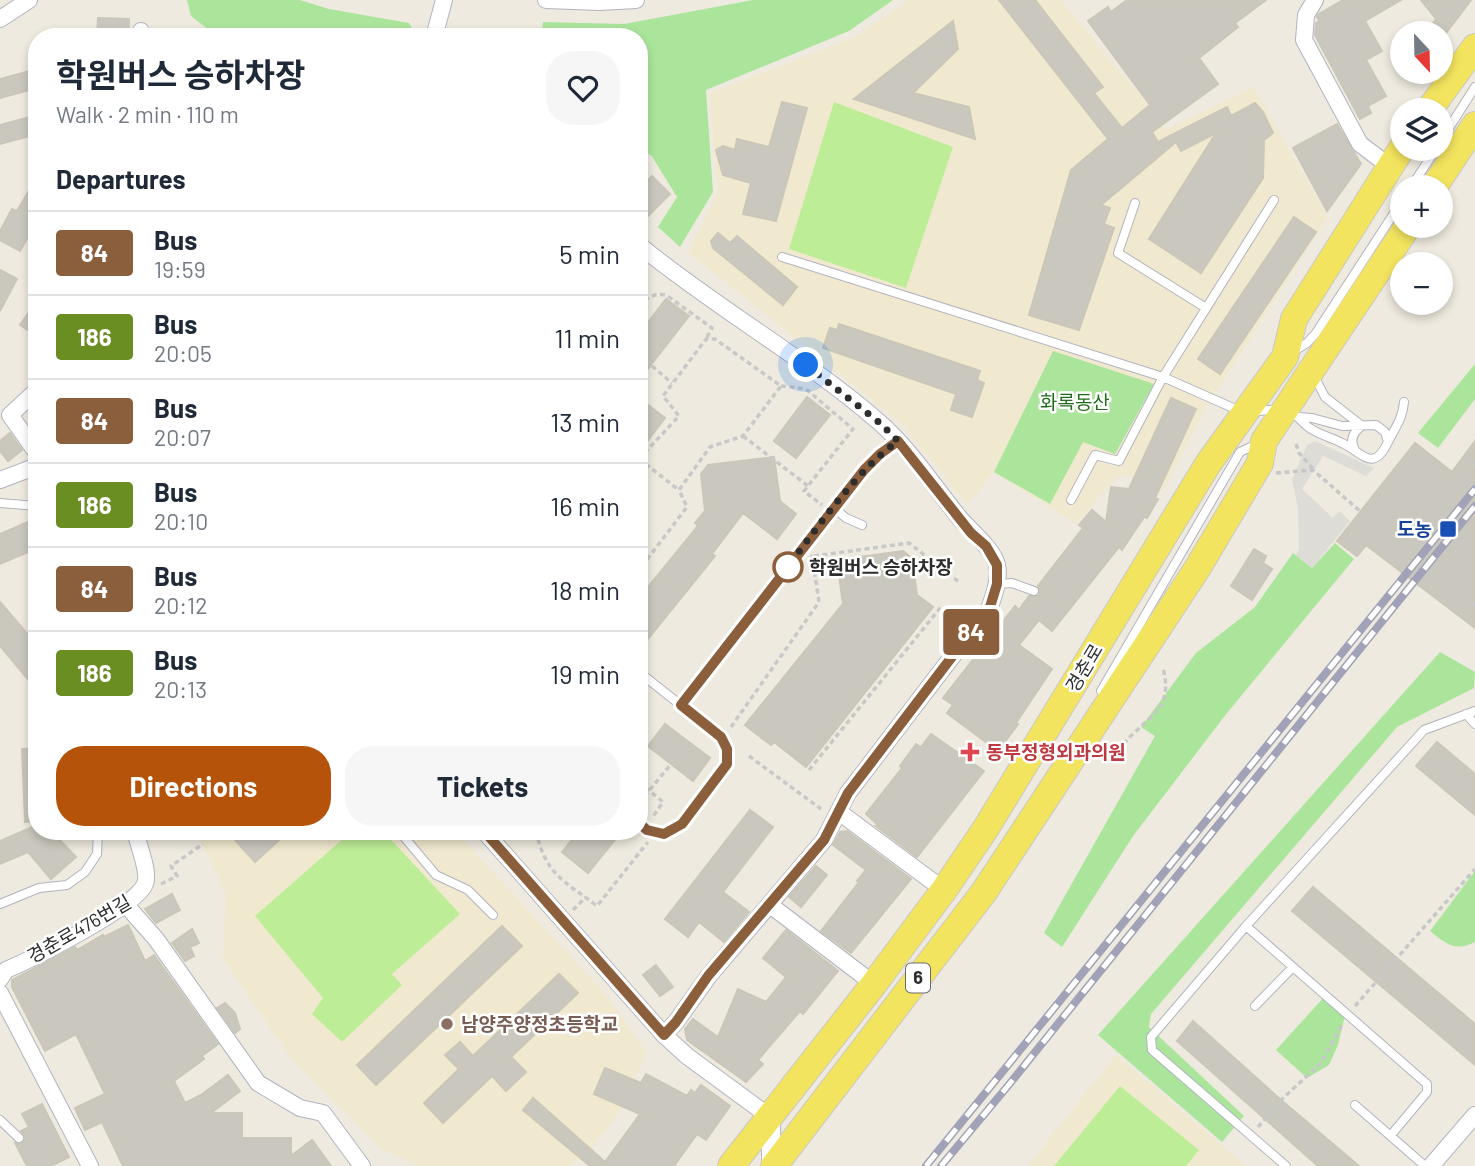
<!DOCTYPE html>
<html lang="en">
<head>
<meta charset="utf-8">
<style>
  :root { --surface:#fff; --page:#f6f6f7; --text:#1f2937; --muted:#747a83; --line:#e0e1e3; --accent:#b45309 }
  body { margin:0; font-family:Barlow,"Noto Sans KR",sans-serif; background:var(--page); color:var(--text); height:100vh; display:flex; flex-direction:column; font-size:26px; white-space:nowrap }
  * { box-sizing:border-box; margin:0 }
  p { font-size:23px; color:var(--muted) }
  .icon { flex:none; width:38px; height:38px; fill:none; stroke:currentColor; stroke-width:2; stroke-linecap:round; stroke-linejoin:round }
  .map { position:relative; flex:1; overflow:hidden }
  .side { position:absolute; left:28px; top:28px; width:620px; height:812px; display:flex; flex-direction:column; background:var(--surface); border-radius:28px; box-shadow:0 4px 10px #0003 }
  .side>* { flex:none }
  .badge { padding:0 14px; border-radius:5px; font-size:24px; line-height:46px }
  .needle { width:46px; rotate:158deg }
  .controls { position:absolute; left:1390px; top:21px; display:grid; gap:14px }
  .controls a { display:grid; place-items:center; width:63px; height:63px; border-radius:50%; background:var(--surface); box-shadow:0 4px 10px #0003; font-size:35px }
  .you { position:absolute; width:35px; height:35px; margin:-18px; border:5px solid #fff; border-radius:50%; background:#1a73e8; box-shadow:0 0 0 10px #1a73e833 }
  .map>.badge { position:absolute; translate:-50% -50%; box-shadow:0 0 0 4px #fff }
  h2 { padding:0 28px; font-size:26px; line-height:63px }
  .round { display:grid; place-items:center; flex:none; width:74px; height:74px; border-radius:28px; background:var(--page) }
  .head { display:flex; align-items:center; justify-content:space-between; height:119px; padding:0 28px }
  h1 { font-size:33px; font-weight:700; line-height:52px }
  .button { display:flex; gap:14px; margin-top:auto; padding:14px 28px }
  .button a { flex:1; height:80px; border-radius:28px; background:var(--accent); color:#fff; font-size:28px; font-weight:700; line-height:80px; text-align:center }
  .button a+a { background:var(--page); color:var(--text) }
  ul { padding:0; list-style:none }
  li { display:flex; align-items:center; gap:21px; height:84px; padding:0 28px; border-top:2px solid var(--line) }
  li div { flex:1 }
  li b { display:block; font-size:26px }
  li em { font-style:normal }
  li .badge { min-width:77px; font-weight:700; text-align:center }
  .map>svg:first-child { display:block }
</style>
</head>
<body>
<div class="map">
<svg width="1475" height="1166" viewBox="0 0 1475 1166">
  <rect width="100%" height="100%" fill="#eeeadf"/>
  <path fill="#f0e9cf" d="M909,0H1061L1167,129L1253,87L1328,217L1207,406L1163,491L1123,475L1113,481L1076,524L994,472L967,504L902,424L688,252L718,191L710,93L853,38Z
    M191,831H455L606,995L646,1052L623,1108L582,1159L569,1166H419L382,1149L292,1059L223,959L226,894L203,844Z
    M1116,1055L1246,1166H1028Z"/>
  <path fill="#abe59b" d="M187,0H300L329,9L409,23L415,34L414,37H218L191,16Z
    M753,0H893L849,31L706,90L713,192L680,247L658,227L677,197L651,155L639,151V37H541L543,22L624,24Z
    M1053,351L1154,384L1115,454L1083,442L1050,504L994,472Z
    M1475,364V399L1438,448L1418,433Z
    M1335,543L1354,559L1227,713L1133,836L1062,947L1044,933L1155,736L1141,727L1196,653L1255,607L1293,553L1312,568Z
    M1440,652L1475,672L1474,688L1397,727L1151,1014L1149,1027L1244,1116L1222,1142L1098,1035Z
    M1475,871V942C1455,952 1446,944 1430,931Z
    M1325,996L1345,1015L1338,1045L1329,1065L1307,1078L1276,1050Z"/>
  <path fill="#beed97" d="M834,102L953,147L906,288L789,249Z
    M352,831H383L460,914L392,974L402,985L342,1042L312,1014L323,998L255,916Z
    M1120,1086L1199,1150L1186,1166H1054Z"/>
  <path fill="#dedcd6" d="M1315,441L1374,468L1366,476L1323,456L1302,489L1333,518L1339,511L1350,521L1312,568L1296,555L1299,549L1298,508L1292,480L1307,445Z"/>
  <path fill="#cac8be" stroke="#cac6b8" stroke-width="2" d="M999,0H1035L1103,87L1094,93L1122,128L1150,105L1088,21L1108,7L1111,12L1127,0H1266L1235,23L1238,27L1199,58L1218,84L1152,132L1158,142L1227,107L1231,116L1255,103L1263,112L1273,133L1264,140L1263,178L1201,273L1149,239L1216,133L1181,151L1176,142L1101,205L1110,208L1104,224L1114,228L1079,330L1029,315L1071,170L1108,139Z
    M1343,0H1401L1365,21L1382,51L1366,60L1386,96L1368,106L1371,113L1360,119L1315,35L1316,23L1320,21L1317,17L1319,14Z
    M1421,0H1471L1446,33L1433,23L1436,19Z
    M98,18L129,19L128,37H97Z
    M953,21L958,49L913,93L969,107L975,139L854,99Z
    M37,69V88L0,98V79Z
    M782,102L807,108L776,221L743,214L751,183L723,175L716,150L723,146L735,150L737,139L769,147Z
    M37,115V134L0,144V125Z
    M1337,124L1361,164L1327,211L1293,148Z
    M652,176L670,194L639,225V189Z
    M37,177V221L20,251L0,240V231L12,209L17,211Z
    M1294,217L1316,232L1220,374L1198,359Z
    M718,233L730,243L737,236L797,287L783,305L713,248L711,241Z
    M0,270L17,279L0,311Z
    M666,299L689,316L639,380V334Z
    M37,301V336L20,325Z
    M839,324L980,371L977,380L984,383L972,417L951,410L956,394L823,348L830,328L837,330Z
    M807,397L830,415L796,458L774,441Z
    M639,398L665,418L639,452Z
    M1171,398L1196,409L1155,498L1158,499L1147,518L1144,517L1122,550L1119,547L1052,631L1039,620L1019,645L1052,669L1016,723L1018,724L998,751L947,713L953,705L943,698L1015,606L1019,610L1029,596H1039L1040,591L1038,586L1083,528L1079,525L1092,510L1106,522L1111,487L1129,489Z
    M10,433L22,450L8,461L0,451V441Z
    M1475,441V628L1366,545L1357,556L1337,541L1415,443L1452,472Z
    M774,457L780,501L796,514L777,539L743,513L712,554L715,556L639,650V598L698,526L695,523L705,511L701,474L708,465Z
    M37,518V548L0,564V534Z
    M1254,549L1266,556L1263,563L1272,569L1252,600L1231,586Z
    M903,551L912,558L917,595L933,607L806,767L774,742L771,745L745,725L843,604L838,568L845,559Z
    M0,602L37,645V690L0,646Z
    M665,724L710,758L693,781L648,746Z
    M931,734L984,771L917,857L876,826H879L866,814L902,768L900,766L916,744L921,747Z
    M1437,742L1475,774V815L1416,766Z
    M37,748V821L25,822L22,749Z
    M750,810L773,827L723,892L749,912L724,942L699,922L688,937L665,919Z
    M37,825V831H56V836L76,857L51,879L28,852L0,864V841Z
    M227,831H289L255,862Z
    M579,831H622L588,873L562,852Z
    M847,831L911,879L851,953L821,931L859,882L857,881L866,870L833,845L840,832Z
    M816,866L827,875L801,907L789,897Z
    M1313,887L1475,1024V1065L1292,911Z
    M172,894L180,910L156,923L145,909Z
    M128,925L145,961L154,955L218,1044L202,1056L204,1059L174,1081L185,1103L201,1095L228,1075L240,1091L211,1113H242V1138H291V1156L312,1140L331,1166H123L102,1122L85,1130L75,1108L105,1094L76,1034L45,1051L12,987V980L75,947L77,950L103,935L104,937Z
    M502,926L522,946L376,1085L357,1065Z
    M192,929L199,943L190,947L194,956L185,961L172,943Z
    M786,930L838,971L803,1014L800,1011L758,1060L763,1064L746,1082L687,1040L685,1029L693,1019L718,1037L738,989L766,1002L786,977L763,958Z
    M656,965L673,987L660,996L643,975Z
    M559,974L578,993L511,1057L526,1072L506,1091L492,1076L443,1123L424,1103L459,1069L445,1055L460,1042L473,1056Z
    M225,1003L235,1013L240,1029L235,1033L217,1008Z
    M1193,1021L1281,1100L1359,1166H1318L1177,1041Z
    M605,1068L641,1083L646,1074L687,1096L691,1090L695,1093L701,1085L730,1106L706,1140L697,1134L674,1166H590L523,1110L533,1098L605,1162L640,1114L594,1094Z
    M42,1104L69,1157L51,1166H27L15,1143L20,1144L24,1142L25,1136L21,1131L29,1127L22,1114Z"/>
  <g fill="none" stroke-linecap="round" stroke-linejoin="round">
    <defs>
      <path id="service" d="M1440,142L1475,87
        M1411,187L1436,149
        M1135,203L1118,253L1206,308
        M782,257L1163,377L1240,411
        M1294,351L1307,343L1316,333L1402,201
        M1314,376L1325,397L1362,426
        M1253,412C1262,411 1276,408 1285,410C1295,412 1300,420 1307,426C1316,434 1331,437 1342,443C1362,452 1373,474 1388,442C1395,428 1403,418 1404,402
        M1299,417L1312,418L1342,426L1376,425L1385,432L1388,442
        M1355,450C1349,440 1353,432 1362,426
        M1071,500L1095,455L1119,461L1163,377L1274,200
        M0,503L37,506
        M834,508L846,518L862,525
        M997,584L1012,583L1034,591
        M639,672L721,737L727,749V764L682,824L664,834L647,830L639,823
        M1101,691L1240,452L1257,444
        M681,705L864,470L880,454L898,441
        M1466,714L1475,724
        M399,831L436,875L468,890L493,915
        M0,904L39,888L67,885L85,872L97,854L98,831
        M1246,926L1427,1084V1092L1391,1135
        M1255,1006L1293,967
        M1355,1105L1425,1166
        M0,1120L19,1138
        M1286,1166L1152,1050L1151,1037L1246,926L1424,730L1475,711"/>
      <path id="minor" d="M546,0L600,2L636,0
        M1315,0L1306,15L1304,40L1360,144L1389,166
        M0,19L29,0
        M141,31L142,37
        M434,37L444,0
        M639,245C716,308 804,357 879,422C909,448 933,485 958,516C969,530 993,548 997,565C1000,579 994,594 990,607L848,793L824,840L708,977L676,1022L664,1035
        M37,390L10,415L37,453
        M0,480L37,466
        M839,812L944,890
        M484,831L664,1035L687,1056L770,1117
        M126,905L156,939L258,1083L300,1108L323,1113L362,1166
        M770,905L874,984
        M0,979L6,970C32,959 136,907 145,884C150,873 138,844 135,831
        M0,993L90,1166
        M1431,1166L1475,1115"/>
      <path id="tertiary" d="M770,1117L772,1166"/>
      <path id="primary" d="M1429,110L1475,47
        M1434,187L1475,125
        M731,1166L874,984L944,890L986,828L1208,464L1285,357L1294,319L1402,148
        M774,1166L984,892L1197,569L1260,463L1264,441L1408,226"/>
    </defs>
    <use href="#service" stroke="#b3b3c0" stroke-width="10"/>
    <use href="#minor" stroke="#b3b3c0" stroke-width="18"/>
    <use href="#tertiary" stroke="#b3b3c0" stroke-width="21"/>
    <use href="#primary" stroke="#c8c8c8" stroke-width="28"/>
    <path stroke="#c8c8c8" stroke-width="3.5" stroke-dasharray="5 3.5" stroke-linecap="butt" d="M639,307C647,297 653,293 666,295L712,328L706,339
      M639,355L672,383
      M781,386L806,389L853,429L804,491L822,505
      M743,436L808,486
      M1296,444L1299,453L1314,470
      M639,459L679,416L663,396L706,339H715L781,386L743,436L710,447L679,490L687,507L639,570
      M639,459L679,490
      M1474,465L1475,463
      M1276,473L1313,470L1361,512
      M814,556L909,543L959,582
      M1473,604L1475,606
      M731,727L819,602L812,555
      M749,756L821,809
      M1103,758C1119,753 1122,744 1133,734C1157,711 1172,704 1163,668
      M809,770L941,607
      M639,782L663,802L652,818
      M639,803L671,764
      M536,831C546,875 563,880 597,906L648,842
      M161,884L177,876L171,866L203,844
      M573,910L586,897
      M1355,1006L1475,869
      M1258,1127L1281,1100L1321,1063L1343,1023"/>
    <use href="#service" stroke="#fff" stroke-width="8"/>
    <use href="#minor" stroke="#fff" stroke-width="16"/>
    <use href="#tertiary" stroke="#fff" stroke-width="19"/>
    <use href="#primary" stroke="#f3e45f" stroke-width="26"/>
    <defs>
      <path id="rail" d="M926,1166L1475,489
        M941,1166L1007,1087L1475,506"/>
    </defs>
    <use href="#rail" stroke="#a1a2b7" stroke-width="8"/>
    <use href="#rail" stroke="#fff" stroke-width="5" stroke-dasharray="16" stroke-linecap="butt"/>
  </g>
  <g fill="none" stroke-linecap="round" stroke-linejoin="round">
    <defs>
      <path id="line" d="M484,831L664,1035L676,1022L708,976L824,840L848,793L990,607L997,584V565L986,546L971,533L898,441L880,454L864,470L681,705L721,737L727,749V764L682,824L664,834L647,830L639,823"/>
    </defs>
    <use href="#line" stroke="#fff" stroke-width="16"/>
    <use href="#line" stroke="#8b5e3c" stroke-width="10"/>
    <path stroke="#2d2d2d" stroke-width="7" stroke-dasharray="0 12.6" d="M788,567L786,569C818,527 856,471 898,441L880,423L806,365"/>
  </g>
  <rect fill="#1a4fb4" stroke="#fff" stroke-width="2.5" x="1439" y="520" width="18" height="18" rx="3.5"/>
  <circle fill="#fff" stroke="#8b5e3c" stroke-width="3.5" cx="788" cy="567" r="14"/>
  <path fill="#e0444e" stroke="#fff" stroke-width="2.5" d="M966.5 741.5h7v7h7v7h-7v7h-7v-7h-7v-7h7z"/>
  <circle fill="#8d6e63" stroke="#fff" stroke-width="2.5" cx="447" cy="1024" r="7"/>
  <g text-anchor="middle" stroke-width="5" stroke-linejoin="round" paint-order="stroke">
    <rect fill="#fff" stroke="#6c6c6c" stroke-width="2" x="906" y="963.5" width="24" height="29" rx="5"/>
    <g font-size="18" font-weight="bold" fill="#2d2d2d">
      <text x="918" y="984">6</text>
    </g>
    <g font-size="19" fill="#206d1a" stroke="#fff">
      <text x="1075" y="409">화록동산</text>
    </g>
    <g font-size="19" font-weight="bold" fill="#164399" stroke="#fff" text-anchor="end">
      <text x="1432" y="536">도농</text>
    </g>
    <g font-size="19" font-weight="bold" fill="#2d2d2d" stroke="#fff" text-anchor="start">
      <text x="809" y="574">학원버스 승하차장</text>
    </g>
    <g font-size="19" fill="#2d2d2d" stroke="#fff">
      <text transform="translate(1084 668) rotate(-59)" y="7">경춘로</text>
      <text transform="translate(79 929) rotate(-30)" y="7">경춘로476번길</text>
    </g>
    <g font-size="19" font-weight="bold" fill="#be3a42" stroke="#fff" text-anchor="start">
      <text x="986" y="759">동부정형외과의원</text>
    </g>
    <g font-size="19" font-weight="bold" fill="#785e54" stroke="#fff" text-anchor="start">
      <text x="461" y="1031">남양주양정초등학교</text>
    </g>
  </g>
</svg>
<div class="controls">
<a><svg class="needle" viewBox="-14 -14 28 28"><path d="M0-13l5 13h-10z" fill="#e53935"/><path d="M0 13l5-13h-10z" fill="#747a83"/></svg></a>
<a><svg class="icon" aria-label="layers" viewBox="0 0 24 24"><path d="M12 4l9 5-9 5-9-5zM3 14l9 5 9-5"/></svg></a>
<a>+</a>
<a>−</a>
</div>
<div class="you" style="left:806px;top:365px"></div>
<b class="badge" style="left:971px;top:632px;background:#8b5e3c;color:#fff">84</b>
<section class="side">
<div class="head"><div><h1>학원버스 승하차장</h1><p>Walk · 2 min · 110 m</p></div><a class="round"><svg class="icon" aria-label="heart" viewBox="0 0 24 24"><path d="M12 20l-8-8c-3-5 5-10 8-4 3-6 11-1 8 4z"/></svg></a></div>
<h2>Departures</h2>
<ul>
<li><span class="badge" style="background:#8b5e3c;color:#fff">84</span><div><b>Bus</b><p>19:59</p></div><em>5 min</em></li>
<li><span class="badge" style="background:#6b8e23;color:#fff">186</span><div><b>Bus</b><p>20:05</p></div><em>11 min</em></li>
<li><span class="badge" style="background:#8b5e3c;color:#fff">84</span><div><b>Bus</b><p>20:07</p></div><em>13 min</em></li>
<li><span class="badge" style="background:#6b8e23;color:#fff">186</span><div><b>Bus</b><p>20:10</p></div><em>16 min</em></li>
<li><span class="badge" style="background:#8b5e3c;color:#fff">84</span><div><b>Bus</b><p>20:12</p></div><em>18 min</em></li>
<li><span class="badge" style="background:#6b8e23;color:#fff">186</span><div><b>Bus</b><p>20:13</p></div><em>19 min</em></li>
</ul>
<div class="button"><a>Directions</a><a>Tickets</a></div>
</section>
</div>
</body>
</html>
